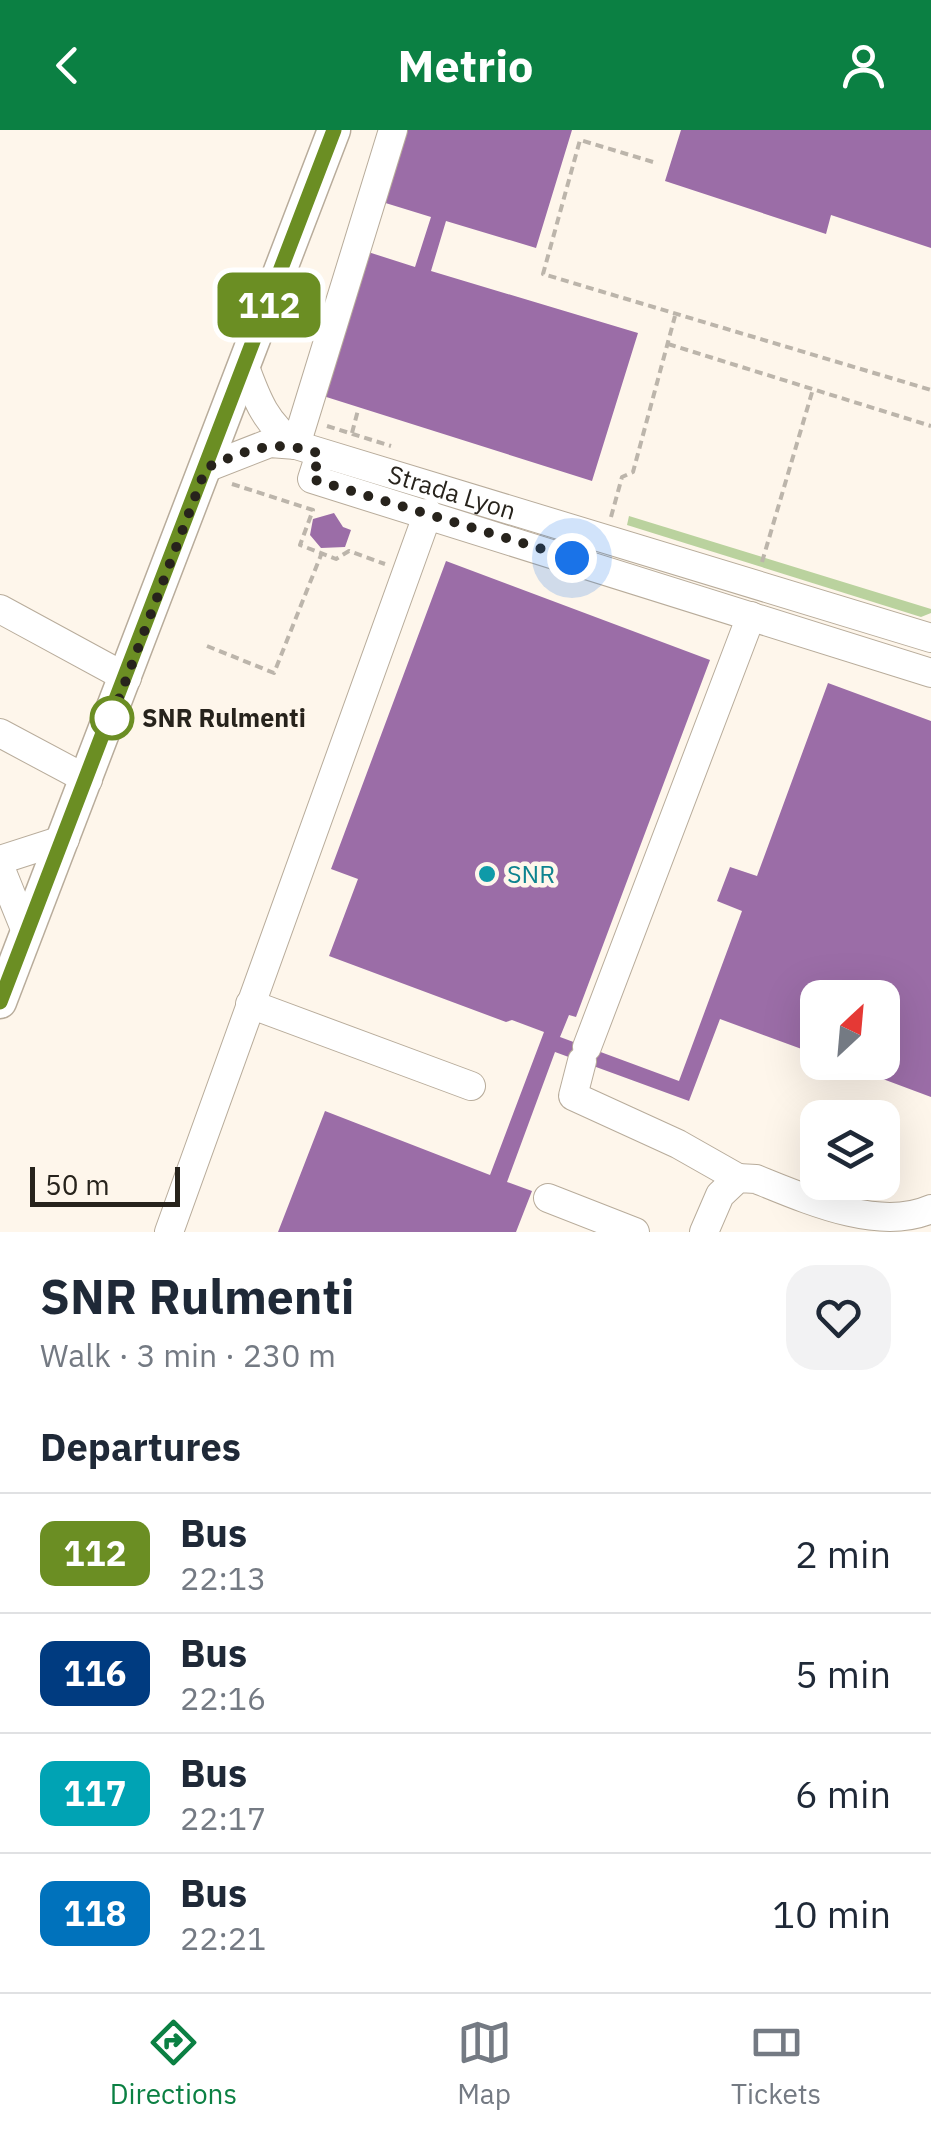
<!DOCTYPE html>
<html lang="en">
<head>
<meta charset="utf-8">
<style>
  :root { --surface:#fff; --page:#f2f2f3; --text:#1f2937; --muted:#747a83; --line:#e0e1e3; --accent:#0b8043 }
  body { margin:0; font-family:"IBM Plex Sans",sans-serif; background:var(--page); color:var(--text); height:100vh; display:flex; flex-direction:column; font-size:38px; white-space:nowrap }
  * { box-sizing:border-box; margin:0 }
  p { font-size:32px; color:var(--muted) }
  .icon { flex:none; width:55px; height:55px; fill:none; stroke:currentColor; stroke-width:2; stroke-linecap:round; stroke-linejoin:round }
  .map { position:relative; height:1102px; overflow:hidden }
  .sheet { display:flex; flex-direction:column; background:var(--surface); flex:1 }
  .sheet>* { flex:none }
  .badge { padding:0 20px; border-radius:15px; font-size:35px; line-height:65px }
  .needle { width:65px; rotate:26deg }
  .buttons { position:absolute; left:800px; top:850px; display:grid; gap:20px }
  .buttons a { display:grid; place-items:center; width:100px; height:100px; border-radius:20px; background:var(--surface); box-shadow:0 10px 40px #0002; font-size:50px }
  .scale { position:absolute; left:30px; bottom:25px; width:150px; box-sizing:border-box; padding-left:10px; border:5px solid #27231c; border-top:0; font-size:28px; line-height:35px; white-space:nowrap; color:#27231c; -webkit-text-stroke:8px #fef6eb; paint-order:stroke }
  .you { position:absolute; width:50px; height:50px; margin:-25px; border:8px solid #fff; border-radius:50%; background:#1a73e8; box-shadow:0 0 0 15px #1a73e833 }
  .map>.badge { position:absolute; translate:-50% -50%; box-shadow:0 0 0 5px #fff }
  h2 { padding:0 40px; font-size:38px; line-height:90px }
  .round { display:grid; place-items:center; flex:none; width:105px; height:105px; border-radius:30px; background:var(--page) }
  .head { display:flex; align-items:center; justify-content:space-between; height:170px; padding:0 40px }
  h1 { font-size:48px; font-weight:700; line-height:75px }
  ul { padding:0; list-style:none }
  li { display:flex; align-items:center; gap:30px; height:120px; padding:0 40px; border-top:2px solid var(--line) }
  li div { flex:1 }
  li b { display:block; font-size:38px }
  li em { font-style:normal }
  li .badge { min-width:110px; font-weight:700; text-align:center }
  header { display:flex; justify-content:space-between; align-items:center; height:130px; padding:0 40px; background:var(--accent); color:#fff; font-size:45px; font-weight:700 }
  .menu { display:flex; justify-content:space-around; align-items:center; height:140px; border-top:2px solid var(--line); background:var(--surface); font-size:28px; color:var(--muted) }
  .menu a { display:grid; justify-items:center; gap:5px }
  .menu .active { color:var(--accent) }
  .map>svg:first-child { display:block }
</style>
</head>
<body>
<header><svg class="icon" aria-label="back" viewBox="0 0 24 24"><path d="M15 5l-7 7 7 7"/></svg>Metrio<svg class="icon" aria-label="person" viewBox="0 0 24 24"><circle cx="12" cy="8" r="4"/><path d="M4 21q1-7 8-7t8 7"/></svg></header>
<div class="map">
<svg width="931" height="1102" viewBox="0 0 931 1102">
  <rect width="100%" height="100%" fill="#fef6eb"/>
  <path fill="#bad29e" d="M629,386L931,479V483L921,487L627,395Z"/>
  <path fill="#9b6da7" d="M400,0H572L536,118L446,91L431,141L638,203L592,351L320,265L365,121L415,137L431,87L379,71Z
    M681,0H931V118L831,85L826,104L665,51Z
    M334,383L343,397L351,400L345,417L321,418L310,405L313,389Z
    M446,431L710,530L576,887L569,885L560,907L679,951L742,781L717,771L730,737L757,746L828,553L931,591V967L840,933L882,932V868H818V925L720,889L689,971L555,922L507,1052L532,1061L516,1102H278L325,981L490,1045L544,902L512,890L506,892L329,826L358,749L331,739Z"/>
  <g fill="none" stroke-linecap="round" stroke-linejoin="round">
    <defs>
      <g id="minor">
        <path id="s1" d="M245,237C257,270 266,294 296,315L931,508"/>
        <path d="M296,315L393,0"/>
        <path d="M320,324L312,349L931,543"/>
        <path d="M206,338L270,313L296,315"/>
        <path d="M0,479L127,548"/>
        <path d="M0,603L88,650"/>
        <path d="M0,730L65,709"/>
        <path d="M0,737L27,804"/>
        <path d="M250,874L471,956"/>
        <path d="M587,917L751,486"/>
        <path d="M582,931L573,966L678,1014L738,1048"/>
        <path d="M548,1068L635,1102"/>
        <path d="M169,1102L428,383"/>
        <path d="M704,1102L720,1065L738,1048L756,1049C808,1070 879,1102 931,1079"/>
      </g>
      <path id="major" d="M0,872L334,0"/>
    </defs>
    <use href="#minor" stroke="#b8ac9b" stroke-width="30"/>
    <use href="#major" stroke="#b8ac9b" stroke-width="35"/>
    <path stroke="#bcb5ab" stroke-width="4" stroke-dasharray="8 5" stroke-linecap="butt" d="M653,32L580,10L543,144L931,260
      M668,214L931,296
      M327,296L391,316
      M352,303L358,280
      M232,354L313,380L300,415L336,429L349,421L385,434
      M611,387L622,347L633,342L675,186
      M762,432L813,259
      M207,516L274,543L321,425"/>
    <use href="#minor" stroke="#fff" stroke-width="28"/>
    <use href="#major" stroke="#fff" stroke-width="32"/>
  </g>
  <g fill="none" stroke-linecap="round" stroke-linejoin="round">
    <defs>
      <path id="line" d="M0,872L334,0"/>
    </defs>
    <use href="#line" stroke="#fff" stroke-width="22"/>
    <use href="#line" stroke="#6b8e23" stroke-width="15"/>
    <path stroke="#27231c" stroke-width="10" stroke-dasharray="0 18" d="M112,588L109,595L206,338C248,319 276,308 320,324L312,349L572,428"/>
  </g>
  <circle fill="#fff" stroke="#6b8e23" stroke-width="5" cx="112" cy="588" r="20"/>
  <circle fill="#0f9aa8" stroke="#fef6eb" stroke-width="4" cx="487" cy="744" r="10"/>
  <g text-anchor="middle" stroke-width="9" stroke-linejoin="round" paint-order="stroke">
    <g font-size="25" fill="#27231c" stroke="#fef6eb">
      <text dy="9" stroke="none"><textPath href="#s1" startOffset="258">Strada Lyon</textPath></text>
    </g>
    <g font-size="25" font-weight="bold" fill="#27231c" stroke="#fef6eb" text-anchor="start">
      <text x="142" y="597">SNR Rulmenti</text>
    </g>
    <g font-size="25" fill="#0d838f" stroke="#fef6eb" text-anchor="start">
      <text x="507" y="753">SNR</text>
    </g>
  </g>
</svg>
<div class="buttons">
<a><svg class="needle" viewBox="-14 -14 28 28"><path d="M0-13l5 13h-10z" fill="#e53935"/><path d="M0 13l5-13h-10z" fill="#747a83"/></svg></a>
<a><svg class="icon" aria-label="layers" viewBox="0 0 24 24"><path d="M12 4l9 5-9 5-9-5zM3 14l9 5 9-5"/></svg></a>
</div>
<div class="scale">50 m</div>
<div class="you" style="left:572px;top:428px"></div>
<b class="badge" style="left:269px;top:175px;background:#6b8e23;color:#fff">112</b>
</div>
<section class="sheet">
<div class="head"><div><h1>SNR Rulmenti</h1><p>Walk · 3 min · 230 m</p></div><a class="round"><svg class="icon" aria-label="heart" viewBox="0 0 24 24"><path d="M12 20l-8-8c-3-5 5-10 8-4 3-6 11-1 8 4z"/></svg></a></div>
<h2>Departures</h2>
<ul>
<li><span class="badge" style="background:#6b8e23;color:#fff">112</span><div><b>Bus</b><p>22:13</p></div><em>2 min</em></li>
<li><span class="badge" style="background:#003b80;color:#fff">116</span><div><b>Bus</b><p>22:16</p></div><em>5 min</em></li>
<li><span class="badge" style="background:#00a3b4;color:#fff">117</span><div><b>Bus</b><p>22:17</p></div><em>6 min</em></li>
<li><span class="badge" style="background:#0072bc;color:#fff">118</span><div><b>Bus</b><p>22:21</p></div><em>10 min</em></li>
</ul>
</section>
<nav class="menu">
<a class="active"><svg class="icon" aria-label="directions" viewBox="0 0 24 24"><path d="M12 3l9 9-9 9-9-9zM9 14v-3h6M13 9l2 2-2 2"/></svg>Directions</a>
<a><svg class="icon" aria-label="map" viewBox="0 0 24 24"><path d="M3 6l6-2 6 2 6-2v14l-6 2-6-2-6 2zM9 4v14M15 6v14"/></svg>Map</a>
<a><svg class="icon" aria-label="tickets" viewBox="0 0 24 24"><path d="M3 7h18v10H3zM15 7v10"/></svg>Tickets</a>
</nav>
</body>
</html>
